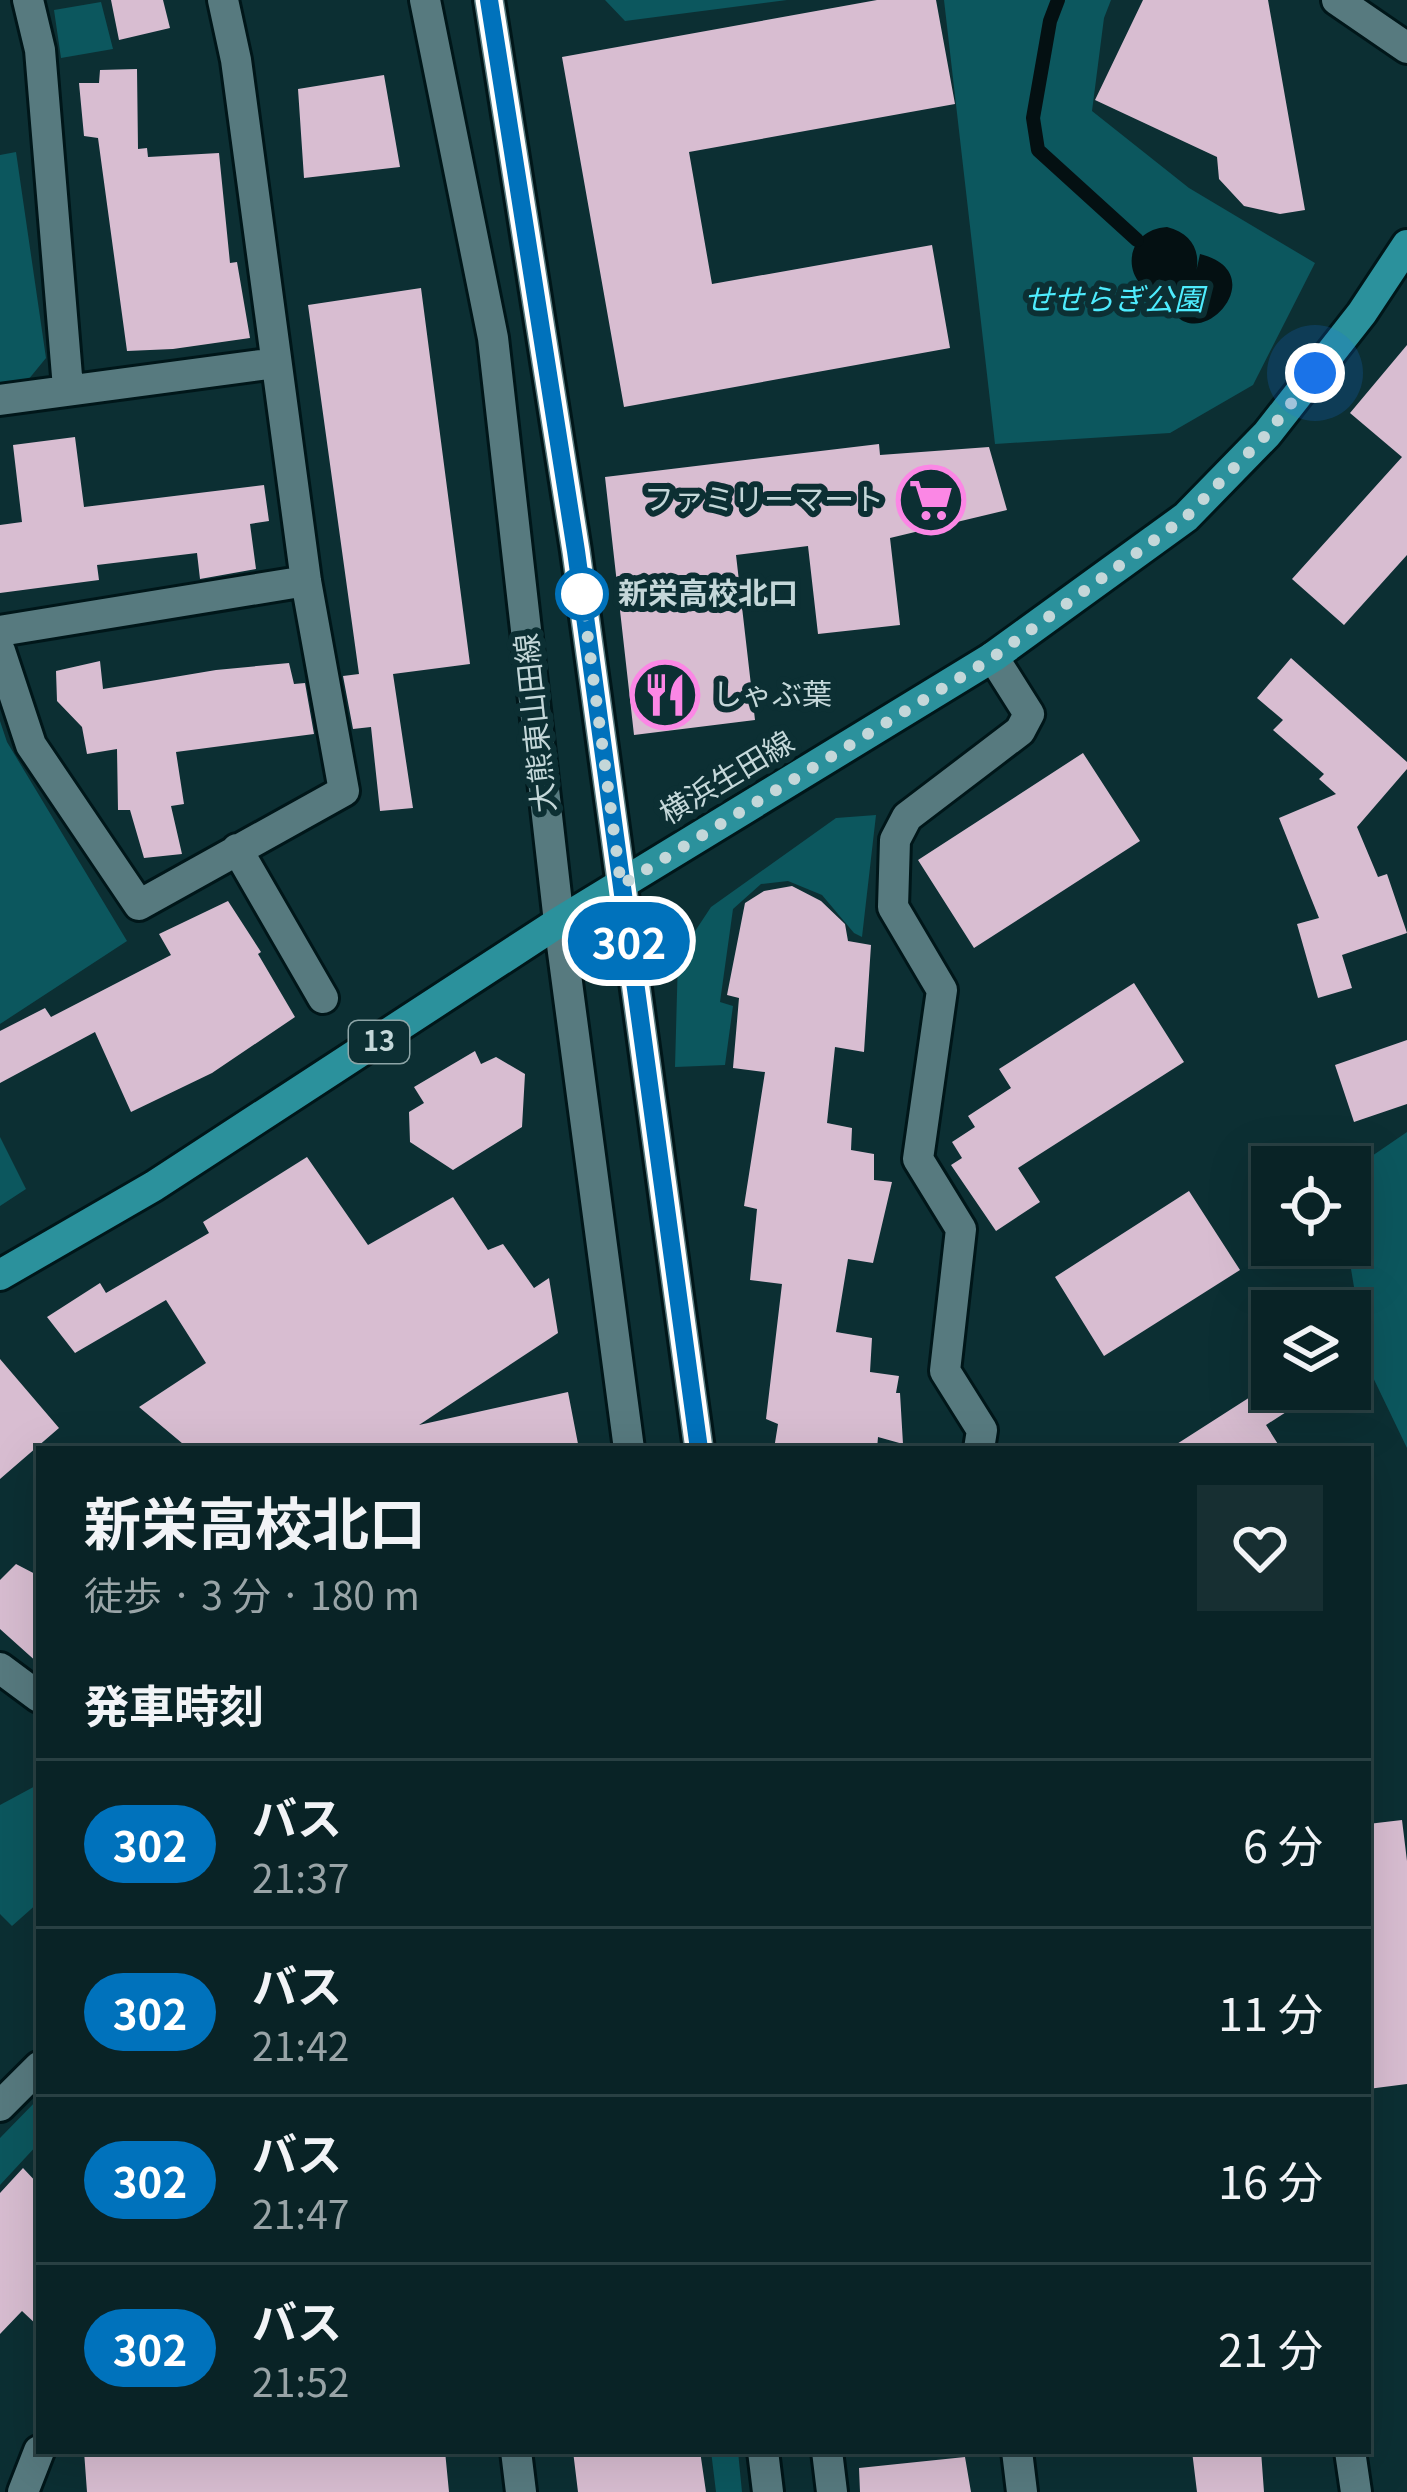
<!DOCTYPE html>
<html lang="ja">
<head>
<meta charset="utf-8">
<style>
  :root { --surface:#092326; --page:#172f32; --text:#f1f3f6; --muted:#99a4a7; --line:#294043 }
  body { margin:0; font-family:Georgia,"Noto Sans JP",serif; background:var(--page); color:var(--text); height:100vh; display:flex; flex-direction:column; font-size:45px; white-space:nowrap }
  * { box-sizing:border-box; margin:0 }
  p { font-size:39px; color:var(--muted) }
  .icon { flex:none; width:66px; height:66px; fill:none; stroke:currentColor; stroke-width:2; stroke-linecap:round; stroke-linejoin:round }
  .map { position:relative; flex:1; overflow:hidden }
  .panel { position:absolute; left:36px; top:1446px; width:1335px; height:1008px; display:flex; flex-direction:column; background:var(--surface); border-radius:0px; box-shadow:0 12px 48px #0002,0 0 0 3px var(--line) }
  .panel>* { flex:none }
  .badge { padding:0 24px; border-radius:39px; font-size:42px; line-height:78px }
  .tools { position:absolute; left:1251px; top:1146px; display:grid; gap:24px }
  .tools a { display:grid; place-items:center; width:120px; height:120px; border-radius:0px; background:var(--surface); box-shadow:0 12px 48px #0002,0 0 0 3px var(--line); font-size:60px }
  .you { position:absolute; width:60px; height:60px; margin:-30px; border:9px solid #fff; border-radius:50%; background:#1a73e8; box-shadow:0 0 0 18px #1a73e833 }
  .map>.badge { position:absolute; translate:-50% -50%; box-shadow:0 0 0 6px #fff }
  h2 { padding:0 48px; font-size:45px; line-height:108px }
  .round { display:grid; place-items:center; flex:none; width:126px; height:126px; border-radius:0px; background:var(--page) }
  .head { display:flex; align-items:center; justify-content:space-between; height:204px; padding:0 48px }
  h1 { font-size:57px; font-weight:700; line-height:90px }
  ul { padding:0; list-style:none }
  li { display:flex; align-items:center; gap:36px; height:168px; padding:0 48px; border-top:3px solid var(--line) }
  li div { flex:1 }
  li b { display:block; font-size:45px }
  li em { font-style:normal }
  li .badge { min-width:132px; font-weight:700; text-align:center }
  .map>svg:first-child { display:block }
</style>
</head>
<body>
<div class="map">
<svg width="1407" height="2492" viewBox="0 0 1407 2492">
  <rect width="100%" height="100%" fill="#0c2f33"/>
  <path fill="#0c575e" d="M605,0H787L625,21Z
    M944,0H1111L1104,18L1092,111L1189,188L1315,263L1253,385L1170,433L995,444Z
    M101,2L113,49L61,58L54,10Z
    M16,152L46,358L28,380L0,383V155Z
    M0,721L7,742L127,941L0,1024Z
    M876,815L862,937L854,933L822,895L788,881L761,884L733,909L720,1002L733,1006L725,1065L675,1067L678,957L711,907L836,818Z
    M1407,1132V1448L1367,1365L1347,1245H1350V1171Z
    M0,1137L26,1189L0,1206Z
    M39,1784V1902L12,1926L0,1914V1805Z
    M39,2098V2143L0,2185V2138Z
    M711,2451H738L742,2492H716Z"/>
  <path fill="#041012" d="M1167,227C1193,234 1202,252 1195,277L1200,254C1281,274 1187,370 1166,296C1120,291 1120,230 1167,227Z"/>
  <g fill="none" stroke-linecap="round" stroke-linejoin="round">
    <path stroke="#041012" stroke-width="14" d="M1058,0L1050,21L1033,118L1038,150L1137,240"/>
  </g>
  <path fill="#d8bdd1" d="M111,0H163L170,28L119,40Z
    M877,0H936L955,104L689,152L712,284L932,245L950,348L624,407L562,57Z
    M1143,0H1268L1305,210L1280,214L1244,206L1219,179L1217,157L1095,100Z
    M137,69L138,149L147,148L148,157L219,153L230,263L237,262L250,338L173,349L127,351L98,138L84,136L79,83H99L100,70Z
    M384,75L400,167L304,178L298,89Z
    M421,288L470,664L393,674L413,808L380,811L371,727L353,729L343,676L359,674L308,305Z
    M1407,345V555L1344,625L1292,579L1402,457L1350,413Z
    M75,437L84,507L264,485L269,521L250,524L256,569L200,579L197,553L97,565L99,580L0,593V525L22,522L13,445Z
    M879,444L880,455L989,447L1007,510L890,538L900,625L818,634L808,546L736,555L755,720L634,735L605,477Z
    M1291,658L1407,762V769L1357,827L1378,877L1387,874L1407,933L1342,955L1352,988L1318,998L1297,924L1319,918L1279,818L1336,794L1319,779L1324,774L1273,730L1283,720L1257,698Z
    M100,661L103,689L216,670L289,663L294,684L305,683L314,734L176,752L184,804L171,806L182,854L144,858L130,810H118L117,749L87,754L82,727L57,701L56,671Z
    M1083,753L1140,841L974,948L918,860Z
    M792,886L821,901L845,924L848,941L871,945L864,1052L835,1047L827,1123L852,1128L851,1150L874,1154V1180L892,1182L873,1263L848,1259L836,1332L872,1338L870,1372L899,1376L896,1393H900L903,1444L878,1437L877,1449H774L778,1424L766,1419L782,1284L750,1280L757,1209L744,1206L765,1072L733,1068L739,998L727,995L745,903L764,891Z
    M228,901L261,952L258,954L295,1017L212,1073L131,1112L95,1032L0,1083V1031L45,1008L51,1017L171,955L159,934Z
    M1134,983L1184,1062L1018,1168L1040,1202L996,1231L951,1165L962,1158L952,1142L975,1127L968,1116L1011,1088L999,1069Z
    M1407,1040V1104L1354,1122L1335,1065Z
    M475,1051L481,1064L496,1057L525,1074L522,1127L453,1170L410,1142L409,1112L424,1103L414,1087Z
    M307,1157L368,1245L453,1197L488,1250L503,1244L534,1288L549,1278L558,1333L419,1425L568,1392L579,1449H189L139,1407L206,1363L166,1300L75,1353L47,1317L100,1283L106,1293L209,1233L203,1222Z
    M1189,1191L1240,1270L1104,1356L1055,1277Z
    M0,1359L59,1428L0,1479Z
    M1272,1383V1389L1320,1390L1266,1425L1281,1449H1169Z
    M16,1564L39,1576V1664L0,1629V1580Z
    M1402,1820L1407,1861V2084L1368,2089V1824Z
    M23,2168L39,2185V2327L22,2311L0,2334V2193Z
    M84,2451H445L449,2492H87Z
    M573,2451H700L706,2492H578Z
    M1192,2451H1261L1264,2492H1197Z
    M965,2457L971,2492H860L859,2468Z"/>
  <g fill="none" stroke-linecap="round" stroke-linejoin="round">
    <defs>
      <path id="minor" d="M28,0L40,50L68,388
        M1337,0L1407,48
        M0,400L276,363
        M0,631L306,581
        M0,651L31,745L139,905L344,791L306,581L236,60L223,0
        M237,849L323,998
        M979,1449L982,1430L945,1371L961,1229L918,1159L942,990L893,907L895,840L907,817L1020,731L1029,714L993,657
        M0,1668L39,1697
        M0,2106L39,2067
        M516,2451L521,2492
        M1017,2451L1022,2492
        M1350,2451L1356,2492
        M23,2492L39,2451"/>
      <path id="tertiary" d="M425,0L493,338L559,922L629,1449
        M489,0L576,551L699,1449
        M763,2451L768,2492
        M827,2451L832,2492"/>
      <path id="primary" d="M0,1275L154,1186L559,922L993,657L1186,517L1267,434L1362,313L1407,245"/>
    </defs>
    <use href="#minor" stroke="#001619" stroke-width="36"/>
    <use href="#tertiary" stroke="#001619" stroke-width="36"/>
    <use href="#primary" stroke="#001619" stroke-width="36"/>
    <use href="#minor" stroke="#577a7f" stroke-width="30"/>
    <use href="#tertiary" stroke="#577a7f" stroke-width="30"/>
    <use href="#primary" stroke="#2b919c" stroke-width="30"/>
  </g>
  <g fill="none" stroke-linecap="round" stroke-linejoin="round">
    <defs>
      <path id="line" d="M489,0L576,551L699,1449"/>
    </defs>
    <use href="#line" stroke="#fff" stroke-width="27"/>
    <use href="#line" stroke="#0072bc" stroke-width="18"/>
    <path stroke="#c4d7d9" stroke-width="12" stroke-dasharray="0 21.6" d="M582,594L621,885L992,658L1186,517L1267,434L1315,373"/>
  </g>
  <defs>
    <symbol id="supermarket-ring" viewBox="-11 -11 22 22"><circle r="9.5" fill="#0c2f33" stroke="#fb87e5" stroke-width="1.5"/><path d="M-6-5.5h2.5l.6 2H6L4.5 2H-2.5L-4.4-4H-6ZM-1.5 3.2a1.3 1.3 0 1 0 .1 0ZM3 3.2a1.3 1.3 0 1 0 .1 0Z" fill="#fb87e5"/></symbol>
    <symbol id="restaurant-ring" viewBox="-11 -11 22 22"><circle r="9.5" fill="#0c2f33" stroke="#fb87e5" stroke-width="1.5"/><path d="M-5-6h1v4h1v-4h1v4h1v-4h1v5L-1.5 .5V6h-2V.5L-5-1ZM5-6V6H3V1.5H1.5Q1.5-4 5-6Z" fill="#fb87e5"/></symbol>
  </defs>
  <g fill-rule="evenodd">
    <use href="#supermarket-ring" x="893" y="462" width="76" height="76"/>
    <use href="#restaurant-ring" x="627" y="657" width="76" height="76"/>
  </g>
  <circle fill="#fff" stroke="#0072bc" stroke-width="6" cx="582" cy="594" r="24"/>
  <g text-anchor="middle" stroke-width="12" stroke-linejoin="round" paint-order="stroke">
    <rect fill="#0c2f33" stroke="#8da5a7" stroke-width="3" x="349" y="1021" width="60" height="42" rx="9"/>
    <g font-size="27" font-weight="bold" fill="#c4d7d9">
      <text x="379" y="1051">13</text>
    </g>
    <g font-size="30" font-style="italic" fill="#4eecfe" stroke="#0c2f33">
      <text x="1114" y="310">せせらぎ公園</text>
    </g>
    <g font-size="30" fill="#c4d7d9" stroke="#0c2f33" text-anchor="end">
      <text x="884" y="510">ファミリーマート</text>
      <text x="712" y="705" text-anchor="start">しゃぶ葉</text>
    </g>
    <g font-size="30" font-weight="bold" fill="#c4d7d9" stroke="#0c2f33" text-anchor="start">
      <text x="618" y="604">新栄高校北口</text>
    </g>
    <g font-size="30" fill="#c4d7d9" stroke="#0c2f33">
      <text transform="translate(536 723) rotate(-96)" y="10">大熊東山田線</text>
      <text transform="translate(727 778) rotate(-31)" y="10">横浜生田線</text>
    </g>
  </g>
</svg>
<div class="tools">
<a><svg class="icon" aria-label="locate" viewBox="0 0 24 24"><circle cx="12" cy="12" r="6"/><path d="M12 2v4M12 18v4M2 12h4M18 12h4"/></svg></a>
<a><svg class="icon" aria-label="layers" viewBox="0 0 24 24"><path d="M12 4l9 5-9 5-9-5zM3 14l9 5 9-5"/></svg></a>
</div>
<div class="you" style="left:1315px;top:373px"></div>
<b class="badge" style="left:629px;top:941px;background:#0072bc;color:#fff">302</b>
<section class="panel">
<div class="head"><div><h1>新栄高校北口</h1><p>徒歩 · 3 分 · 180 m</p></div><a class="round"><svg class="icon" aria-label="heart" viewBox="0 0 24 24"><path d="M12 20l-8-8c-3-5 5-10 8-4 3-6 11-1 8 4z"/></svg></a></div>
<h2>発車時刻</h2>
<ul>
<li><span class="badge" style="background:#0072bc;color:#fff">302</span><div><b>バス</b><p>21:37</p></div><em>6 分</em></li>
<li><span class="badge" style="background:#0072bc;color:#fff">302</span><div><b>バス</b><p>21:42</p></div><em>11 分</em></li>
<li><span class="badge" style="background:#0072bc;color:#fff">302</span><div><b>バス</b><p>21:47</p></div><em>16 分</em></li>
<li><span class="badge" style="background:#0072bc;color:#fff">302</span><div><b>バス</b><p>21:52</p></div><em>21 分</em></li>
</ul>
</section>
</div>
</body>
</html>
